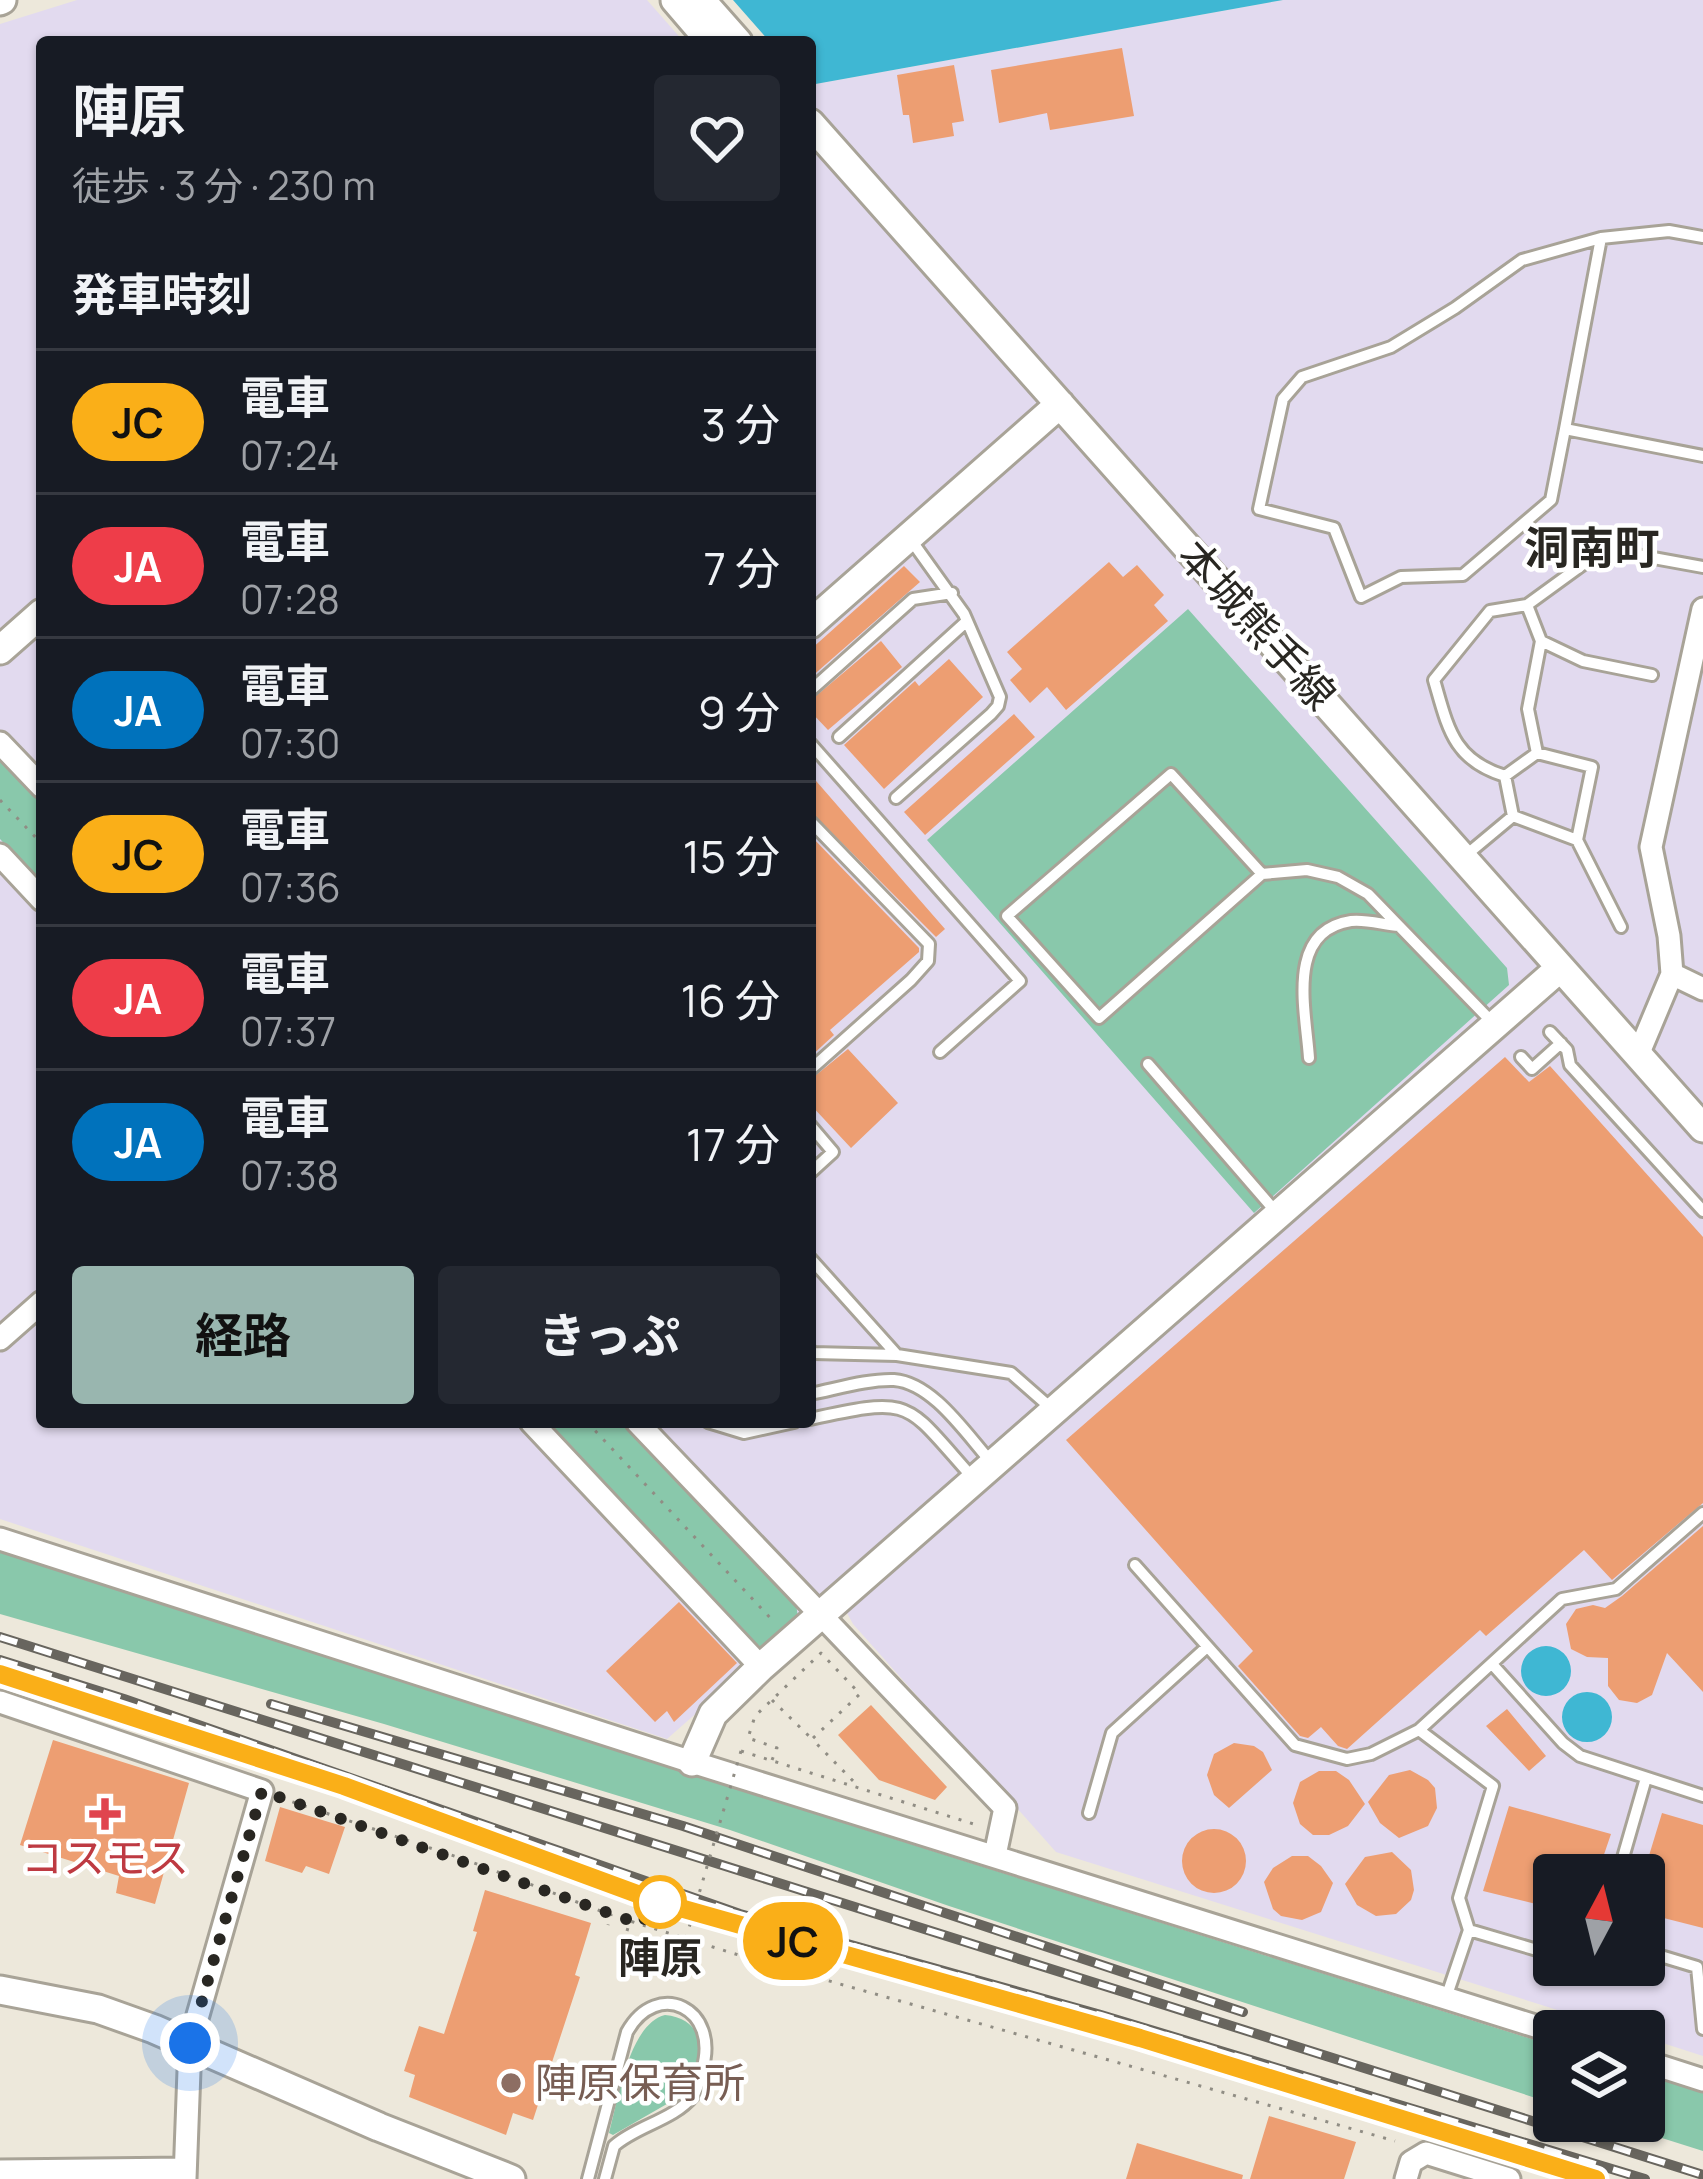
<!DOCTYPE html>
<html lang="ja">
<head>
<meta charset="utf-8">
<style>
  :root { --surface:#171b24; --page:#242831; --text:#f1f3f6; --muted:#9ea1a6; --line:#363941; --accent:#99b6af }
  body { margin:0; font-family:Manrope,"Noto Sans JP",sans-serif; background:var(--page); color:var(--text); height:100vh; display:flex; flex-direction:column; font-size:45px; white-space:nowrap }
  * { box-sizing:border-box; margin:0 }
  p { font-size:39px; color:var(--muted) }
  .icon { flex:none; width:66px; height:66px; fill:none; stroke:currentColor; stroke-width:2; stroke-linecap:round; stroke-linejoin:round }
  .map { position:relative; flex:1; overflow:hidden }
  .details { position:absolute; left:36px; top:36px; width:780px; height:1392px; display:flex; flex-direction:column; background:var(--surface); border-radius:12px; box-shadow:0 3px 9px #0004 }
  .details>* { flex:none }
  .badge { padding:0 24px; border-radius:39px; font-size:42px; line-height:78px }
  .needle { width:78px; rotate:7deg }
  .buttons { position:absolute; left:1533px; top:1854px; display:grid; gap:24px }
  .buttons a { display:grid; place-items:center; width:132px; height:132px; border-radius:12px; background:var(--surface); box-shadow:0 3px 9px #0004; font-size:60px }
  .you { position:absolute; width:60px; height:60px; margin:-30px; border:9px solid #fff; border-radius:50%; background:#1a73e8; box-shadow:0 0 0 18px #1a73e833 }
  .map>.badge { position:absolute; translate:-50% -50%; box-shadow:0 0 0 6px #fff }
  h2 { padding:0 36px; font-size:45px; line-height:108px }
  .round { display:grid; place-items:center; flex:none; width:126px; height:126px; border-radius:12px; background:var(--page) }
  .headline { display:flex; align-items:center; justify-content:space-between; height:204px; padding:0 36px }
  h1 { font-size:57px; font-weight:700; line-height:90px }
  .primary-button { display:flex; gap:24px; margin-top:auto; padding:24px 36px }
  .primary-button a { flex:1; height:138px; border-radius:12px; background:var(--accent); color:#111; font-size:48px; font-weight:700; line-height:138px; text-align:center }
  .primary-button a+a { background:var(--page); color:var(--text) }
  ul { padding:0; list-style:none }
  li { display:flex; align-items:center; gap:36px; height:144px; padding:0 36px; border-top:3px solid var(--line) }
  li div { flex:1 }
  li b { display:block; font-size:45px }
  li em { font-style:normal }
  li .badge { min-width:132px; font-weight:700; text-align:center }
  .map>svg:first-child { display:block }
</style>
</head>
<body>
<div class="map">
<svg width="1703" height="2179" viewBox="0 0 1703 2179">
  <rect width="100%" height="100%" fill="#ede8db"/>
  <path fill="#e2daef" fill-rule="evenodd" d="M77,0H647L684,42H42V1422H810V85L1283,0H1703V2056L1644,2037V2031H1624L1056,1852L853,1624L835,1591L667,1739L0,1519V24ZM1554,1875H1644V1965H1554Z"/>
  <path fill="#89c8ab" d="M1188,609L1507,968L1509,985L1254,1213L927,840Z
    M0,754L42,799V884L0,839Z
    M546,1422H626L796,1603L798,1618L765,1648H757Z
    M0,1551L742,1791L1554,2046V2104L949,1906L730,1830L384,1724L0,1614Z
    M665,2015C709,2019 708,2063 686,2093L613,2135L609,2133C618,2100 629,2024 665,2015Z
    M1644,2074L1703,2092V2151L1608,2121H1644Z"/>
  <path fill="#3fb7d3" d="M733,0H1283L810,85V42H770Z
    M1521 1671a25 25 0 1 1 50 0a25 25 0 1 1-50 0Z
    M1562 1717a25 25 0 1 1 50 0a25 25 0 1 1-50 0Z"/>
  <path fill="#ed9e72" d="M1122,48L1134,116L1050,130L1047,113L999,123L991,70Z
    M954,65L964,121L952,123L954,136L913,143L909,115H903L897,75Z
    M1109,562L1123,577L1137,565L1164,595L1154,605L1168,621L1066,710L1047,687L1030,703L1010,680L1022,669L1007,652Z
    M904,566L920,582L810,678V650Z
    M881,641L902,667L828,730L810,711V701Z
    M949,659L983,697L884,789L844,745L915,681L919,686Z
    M1014,714L1035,737L925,835L904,812Z
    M810,774L945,929L936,937L810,811Z
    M810,835L919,948V952L830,1030L834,1035L810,1057Z
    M848,1049L898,1103L851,1148L810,1104V1080Z
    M1505,1057L1529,1082L1550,1066L1703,1237V1503L1612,1580L1584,1550L1486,1636L1480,1630L1347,1749L1338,1746L1321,1727L1308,1738L1300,1736L1238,1666L1253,1651L1066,1440Z
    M1703,1526V1692L1667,1653L1652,1695L1637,1703L1619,1700L1608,1686V1658L1587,1657L1571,1649L1566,1624L1576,1609L1593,1605L1605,1608L1622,1596Z
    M679,1602L737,1663L674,1722L667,1711L655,1722L606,1671Z
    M871,1705L947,1787L935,1800L879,1780L838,1735Z
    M1507,1709L1546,1756L1529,1771L1486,1726Z
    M53,1740L189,1783L155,1904L116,1893L119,1876L20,1845Z
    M1234,1743L1254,1746L1263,1752L1272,1770L1229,1808L1214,1795L1207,1775L1214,1754Z
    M1410,1770L1428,1780L1435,1788L1437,1808L1428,1826L1399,1838L1380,1823L1368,1802L1389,1775Z
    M1319,1771H1336L1349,1780L1365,1804L1348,1826L1329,1835H1313L1300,1824L1293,1803L1300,1782Z
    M1509,1806L1611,1834L1597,1875H1554V1936L1533,1931L1540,1905L1483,1891Z
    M280,1807L345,1827L329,1874L306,1866L302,1873L265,1861Z
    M1662,1813L1703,1825V1928L1644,1913V1872Z
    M1182 1861a32 32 0 1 1 64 0a32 32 0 1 1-64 0Z
    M1392,1852L1411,1870L1414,1890L1411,1900L1396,1914L1376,1916L1357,1905L1345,1884L1365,1857Z
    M1292,1856H1308L1321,1866L1333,1883L1321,1912L1302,1920L1281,1916L1273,1909L1264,1882L1273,1868Z
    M485,1890L591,1923L575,1975L580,1977L533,2120L513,2113L506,2135L409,2097L415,2075L404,2071L419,2026L444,2034L477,1932L473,1931Z
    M1269,2116L1356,2142L1344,2179H1250Z
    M1137,2143L1243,2175L1242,2179H1126Z"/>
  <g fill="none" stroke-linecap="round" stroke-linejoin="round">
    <defs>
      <path id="lane" d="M1703,237L1669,231L1601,238L1565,429L1703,456
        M1565,429L1551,500L1463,575L1401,577L1361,597L1334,528L1259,509L1283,399L1302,377L1391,347L1455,308L1522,260L1601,238
        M1541,641L1583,661L1652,675
        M810,691L913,599L952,593
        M839,737L967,621
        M810,743L1020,981L940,1052
        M1537,753L1528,709L1541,641L1527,605L1604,549L1703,567
        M1505,776C1453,760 1448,728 1434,680L1490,611L1527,605
        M896,798L991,714L998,706L1000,697L964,614L911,540
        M810,821L929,944L928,961L911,980L810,1070
        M1577,840L1621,927
        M1465,856L1513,816L1577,840L1592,767L1537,753L1505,776L1513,816
        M1262,874L1171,774L1007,916L1099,1018L1262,874L1307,870L1338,877L1368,894L1492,1022
        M1550,1032L1567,1050L1570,1065L1703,1211
        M1521,1057L1532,1069L1561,1043
        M1309,1058C1306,1011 1285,931 1351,921C1366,919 1384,925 1399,926
        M1148,1064L1276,1212
        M810,1125L833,1152L810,1173
        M810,1258L897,1355
        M810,1350L813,1353L897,1355L1011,1373L1052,1409
        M810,1394C836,1389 868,1379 894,1380C934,1383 968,1437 993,1464
        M810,1419C915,1396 904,1401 973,1478
        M708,1422L744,1433L794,1422
        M1135,1565L1295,1745L1347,1759L1371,1754L1419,1730L1493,1786L1459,1898L1469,1930L1446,1998
        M1492,1664L1563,1743L1580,1756L1703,1796
        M1419,1730L1562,1599L1616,1589L1703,1513
        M1089,1813L1112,1733L1207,1647
        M1618,1875L1646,1778
        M1469,1930L1554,1955
        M1644,1951L1697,1967L1703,2029
        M1590,1965H1594
        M588,2179L627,2032C657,1978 721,2008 702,2070C700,2078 698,2089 693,2096C674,2120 636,2126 614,2146L605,2179"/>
      <path id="street" d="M0,743L42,787
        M0,855L42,900
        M1672,974L1703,989
        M1638,1055L1672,974L1669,936L1651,847L1703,609
        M0,1339L42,1302
        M531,1422L761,1667
        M637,1422L1005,1808L995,1855
        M0,1539L692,1762L1554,2032
        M0,1702L262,1791L190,2043L185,2179
        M1644,2061L1703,2080
        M0,2171L185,2169
        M1406,2179L1411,2162L1426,2153L1509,2179"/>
      <path id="secondary" d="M675,0L711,42
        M701,0L738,42
        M0,1L2,0
        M810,123L1703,1128
        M810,624L1060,404
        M0,650L42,613
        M692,1762L713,1714L761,1667L1560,968
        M0,1990L98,2009L154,2029L379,2127L511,2179"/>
    </defs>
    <use href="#lane" stroke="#a8a397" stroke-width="16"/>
    <use href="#street" stroke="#a8a397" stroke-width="27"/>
    <use href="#secondary" stroke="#a8a397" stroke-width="33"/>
    <path stroke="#908d84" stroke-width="3" stroke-dasharray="3 9" stroke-linecap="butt" d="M0,800L42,844
      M587,1422L774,1622
      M772,1700L811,1738
      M741,1751L980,1826
      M772,1760L777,1748L748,1738L755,1716L821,1653L860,1694L812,1739L858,1786
      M281,1798L469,1861L611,1915L608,1925
      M627,1931L630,1921L748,1958L743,1966
      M748,1958L1395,2141"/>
    <use href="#lane" stroke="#fff" stroke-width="10"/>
    <use href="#street" stroke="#fff" stroke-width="21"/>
    <use href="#secondary" stroke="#fff" stroke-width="27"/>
    <defs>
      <path id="rail" d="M0,1637L1703,2175
        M0,1660L124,1699L740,1914L1101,2015L1645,2179
        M271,1704L683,1826L1243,2012"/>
    </defs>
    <use href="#rail" stroke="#68655e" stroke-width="10"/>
    <use href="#rail" stroke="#fff" stroke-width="6" stroke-dasharray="18" stroke-linecap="butt"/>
    <path stroke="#908d84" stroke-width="3" stroke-dasharray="3 9" stroke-linecap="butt" d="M686,1938L741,1751"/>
  </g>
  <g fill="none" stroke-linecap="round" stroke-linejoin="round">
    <defs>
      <path id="line" d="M0,1674L344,1786L659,1902L1140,2038L1596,2179"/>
    </defs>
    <use href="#line" stroke="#fff" stroke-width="27"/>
    <use href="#line" stroke="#faaf18" stroke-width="18"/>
    <path stroke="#292722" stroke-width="12" stroke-dasharray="0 21.6" d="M190,2043L262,1791L640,1924L660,1902"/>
  </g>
  <path fill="#e0444e" stroke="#fff" stroke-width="4.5" d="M99 1796h12v12h12v12h-12v12h-12v-12h-12v-12h12z"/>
  <circle fill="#fff" stroke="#faaf18" stroke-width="6" cx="660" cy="1902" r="24"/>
  <circle fill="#8d6e63" stroke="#fff" stroke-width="4.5" cx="511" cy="2083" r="12"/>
  <g text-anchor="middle" stroke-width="9" stroke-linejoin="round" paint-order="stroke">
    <g font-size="42" fill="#292722" stroke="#fff">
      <text transform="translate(1257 625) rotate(48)" y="15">本城熊手線</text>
    </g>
    <g font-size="42" fill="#be3a42" stroke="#fff">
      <text x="105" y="1873">コスモス</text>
    </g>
    <g font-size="42" font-weight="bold" fill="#292722" stroke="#fff">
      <text x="660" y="1973">陣原</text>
    </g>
    <g font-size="42" fill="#785e54" stroke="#fff" text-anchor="start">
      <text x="535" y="2098">陣原保育所</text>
    </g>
    <g font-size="45" font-weight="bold" fill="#292722" stroke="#fff">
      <text x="1592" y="564">洞南町</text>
    </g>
  </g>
</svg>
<div class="buttons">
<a><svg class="needle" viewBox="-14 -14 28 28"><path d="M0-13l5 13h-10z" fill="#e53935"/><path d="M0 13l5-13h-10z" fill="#9ea1a6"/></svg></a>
<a><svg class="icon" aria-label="layers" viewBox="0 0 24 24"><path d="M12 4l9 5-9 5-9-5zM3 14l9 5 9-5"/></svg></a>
</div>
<div class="you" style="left:190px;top:2043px"></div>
<b class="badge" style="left:793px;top:1941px;background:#faaf18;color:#111">JC</b>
<section class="details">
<div class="headline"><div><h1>陣原</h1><p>徒歩 · 3 分 · 230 m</p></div><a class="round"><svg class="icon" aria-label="heart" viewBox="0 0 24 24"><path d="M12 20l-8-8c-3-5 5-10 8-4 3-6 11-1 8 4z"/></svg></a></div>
<h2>発車時刻</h2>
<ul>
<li><span class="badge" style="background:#faaf18;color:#111">JC</span><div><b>電車</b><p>07:24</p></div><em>3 分</em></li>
<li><span class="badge" style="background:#ee3d49;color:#fff">JA</span><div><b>電車</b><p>07:28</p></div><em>7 分</em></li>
<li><span class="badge" style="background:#0072bc;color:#fff">JA</span><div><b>電車</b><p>07:30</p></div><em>9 分</em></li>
<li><span class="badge" style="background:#faaf18;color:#111">JC</span><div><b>電車</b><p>07:36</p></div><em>15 分</em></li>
<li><span class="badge" style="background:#ee3d49;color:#fff">JA</span><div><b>電車</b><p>07:37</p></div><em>16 分</em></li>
<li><span class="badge" style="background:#0072bc;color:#fff">JA</span><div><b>電車</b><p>07:38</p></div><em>17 分</em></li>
</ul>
<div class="primary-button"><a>経路</a><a>きっぷ</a></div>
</section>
</div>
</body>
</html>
